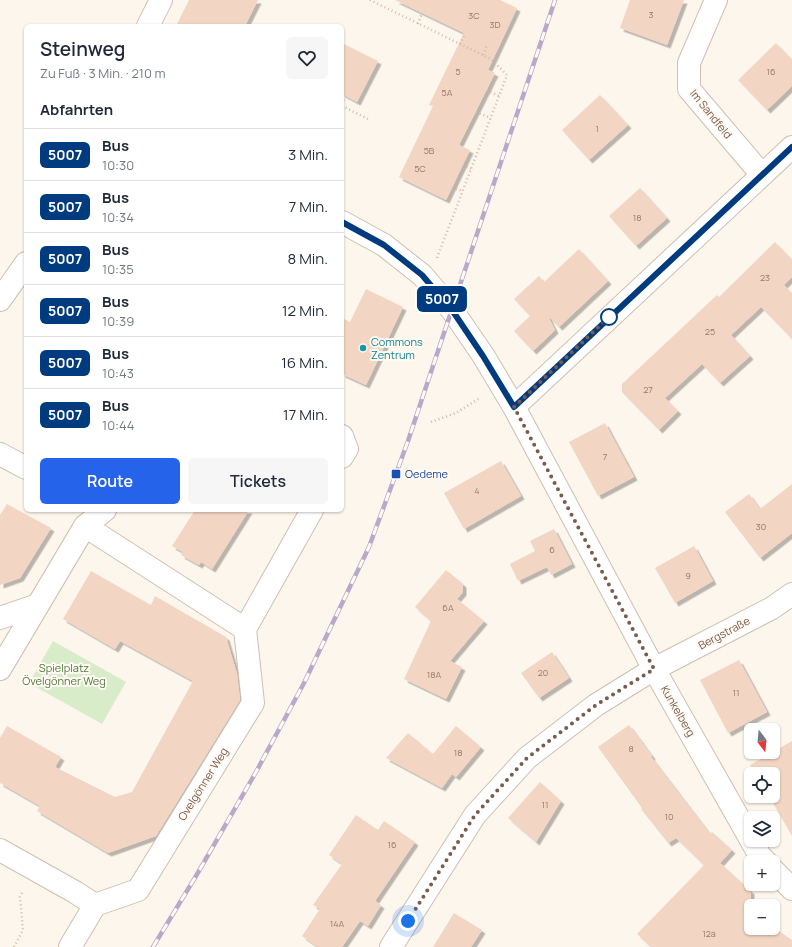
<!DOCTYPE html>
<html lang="de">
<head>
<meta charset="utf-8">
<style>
  :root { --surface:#fff; --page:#f6f6f7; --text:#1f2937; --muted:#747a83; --line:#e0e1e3; --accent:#2563eb }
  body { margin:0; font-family:Manrope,sans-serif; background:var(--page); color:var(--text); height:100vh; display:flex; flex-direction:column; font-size:15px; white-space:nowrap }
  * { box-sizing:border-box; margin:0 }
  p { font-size:13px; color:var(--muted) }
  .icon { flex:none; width:22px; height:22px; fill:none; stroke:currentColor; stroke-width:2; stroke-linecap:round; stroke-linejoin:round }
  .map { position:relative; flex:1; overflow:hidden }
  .drawer { position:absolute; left:24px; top:24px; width:320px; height:488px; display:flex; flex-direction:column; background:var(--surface); border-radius:6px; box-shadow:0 1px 3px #0004 }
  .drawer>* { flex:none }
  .badge { padding:0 8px; border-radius:6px; font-size:14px; line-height:26px }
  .needle { width:26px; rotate:164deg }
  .fabs { position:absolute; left:744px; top:723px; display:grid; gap:8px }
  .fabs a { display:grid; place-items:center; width:36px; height:36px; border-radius:6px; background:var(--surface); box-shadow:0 1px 3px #0004; font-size:20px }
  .you { position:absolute; width:20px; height:20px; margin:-10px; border:3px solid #fff; border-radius:50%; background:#1a73e8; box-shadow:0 0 0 6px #1a73e833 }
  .map>.badge { position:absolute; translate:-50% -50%; box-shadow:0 0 0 2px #fff }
  h2 { padding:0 16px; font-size:15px; line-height:36px }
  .round { display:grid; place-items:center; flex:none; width:42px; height:42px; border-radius:6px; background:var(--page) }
  .headline { display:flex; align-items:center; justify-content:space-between; height:68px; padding:0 16px }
  h1 { font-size:19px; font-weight:600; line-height:30px }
  .primary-button { display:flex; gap:8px; margin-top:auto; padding:8px 16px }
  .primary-button a { flex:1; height:46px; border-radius:6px; background:var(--accent); color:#fff; font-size:16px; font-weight:600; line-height:46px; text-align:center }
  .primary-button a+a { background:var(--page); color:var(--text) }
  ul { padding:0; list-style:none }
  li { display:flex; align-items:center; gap:12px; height:52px; padding:0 16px; border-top:1px solid var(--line) }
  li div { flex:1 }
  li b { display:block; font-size:15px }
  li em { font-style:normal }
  li .badge { min-width:44px; font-weight:700; text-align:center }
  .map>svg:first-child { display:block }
</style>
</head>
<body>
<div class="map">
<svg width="792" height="947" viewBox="0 0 792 947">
  <defs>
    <filter id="shadow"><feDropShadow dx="3.5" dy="3.5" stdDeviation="0" flood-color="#0004"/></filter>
  </defs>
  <rect width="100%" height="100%" fill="#fdf6ec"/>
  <path fill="#d8ecc9" d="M53,641L126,682L102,724L29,683Z"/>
  <path fill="#f3d5c3" filter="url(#shadow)" d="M189,0H258L245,26H176Z
    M395,0H500L517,8L488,70L495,73L459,145L470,150L446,200L399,177L433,106L429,105L464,33Z
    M630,0H684L667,45L620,28Z
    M342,43L378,61L357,102L342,94Z
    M776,43L792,60V86L767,110L738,80Z
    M600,95L628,125L589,160L562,130Z
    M640,188L667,218L636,246L609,216Z
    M775,242L792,260V277L784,285L792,294V339L761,307L731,335L750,356L720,383L702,364L665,398L678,411L659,430L622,392V384L717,295L719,297Z
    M579,249L608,281L559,327L550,318H549L555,330L533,351L514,331L530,316L514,299L539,276L544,282Z
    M366,289L403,307L366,385L342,374V318L350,322Z
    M605,423L634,477L598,496L569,442Z
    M501,461L521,496L464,529L444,493Z
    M792,484V533L760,558L725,512L749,494L760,509Z
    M7,504L51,528L20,578L0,585V515Z
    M195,510H249L212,569L201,562L199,565L181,555L183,552L172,546Z
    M554,529L572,564L551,575L547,567L518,581L510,564L535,551L530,541Z
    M694,546L713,581L675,603L655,568Z
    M446,570L463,584V592L457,599L484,621L450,661L462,667L446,699L404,679L431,621L415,607Z
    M91,571L151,605L155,596L226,637L237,674L240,700L156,836L108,853L37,811L40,806L0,783V738L7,726L61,757L55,767L115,797L132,792L193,681L120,641L115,649L63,619Z
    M552,652L569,678L539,698L521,673Z
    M739,660L767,712L728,733L700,680Z
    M629,725L652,756L651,757L710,834L712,832L732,850L720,863L751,891V928H773V927L792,940V947H651L637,934L704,865L676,838L668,843L641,809L642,808L598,747Z
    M456,726L481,747L456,777L452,774L442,788L386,758L408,733L433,754Z
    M792,741V836L769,796H773V774H756L750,765Z
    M540,782L561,801L536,842L508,818Z
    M356,815L378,830L384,821L415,842L375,901L381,905L368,926L360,921L342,947H318L302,936L320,909L313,905L342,864L329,855Z
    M454,913L482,930L471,947H433Z"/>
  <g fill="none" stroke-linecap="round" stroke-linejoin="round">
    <defs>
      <path id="minor" d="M716,0L689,63V89L762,175
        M148,26L161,0
        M342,222L384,245L422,275L452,310L483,355L514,407L654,669L751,840
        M0,300L26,263
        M514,407L792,147
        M342,436L347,449L342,457
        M0,454L26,468
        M85,526L245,629
        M0,618L38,605
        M0,669L85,526L105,510
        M751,840L760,856L766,862
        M0,850L75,892L95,905L138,890L253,703L245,629L312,510
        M773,870L792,889
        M70,947L95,905
        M391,947L475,815L527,758L596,705L654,669L772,608L792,594"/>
    </defs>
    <use href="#minor" stroke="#d1beb0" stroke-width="24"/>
    <path stroke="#d9b8a5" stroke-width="2.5" stroke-dasharray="1 3" stroke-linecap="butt" d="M370,0L491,59L507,75L437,258
      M418,24L422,13
      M460,44L465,34
      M483,55L487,45
      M487,90L499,96
      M342,104L345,96
      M342,106L370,120
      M476,112L491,118
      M463,165L471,169
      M452,188L463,191
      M431,422L456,413L480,398
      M14,947L23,930L20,897L23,891"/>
    <use href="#minor" stroke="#fff" stroke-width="22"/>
    <defs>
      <path id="rail" d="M153,947L196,876L256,772L304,683L369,547L408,441L555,0"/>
    </defs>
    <use href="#rail" stroke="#b9a8c9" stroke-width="4.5"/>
    <use href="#rail" stroke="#fffaf3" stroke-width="3" stroke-dasharray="9" stroke-linecap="butt"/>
  </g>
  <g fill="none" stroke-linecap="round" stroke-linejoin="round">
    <defs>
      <path id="line" d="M342,222L384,245L422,275L452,310L483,356L514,407L792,147"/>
    </defs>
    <use href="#line" stroke="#fff" stroke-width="9"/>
    <use href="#line" stroke="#003b80" stroke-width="6"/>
    <path stroke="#7a5c4d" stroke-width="4" stroke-dasharray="0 7.2" d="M408,921L475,815L527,758L596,705L654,669L514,407L609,317"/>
  </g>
  <circle fill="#fff" stroke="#003b80" stroke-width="2" cx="609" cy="317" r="8"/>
  <circle fill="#0f9aa8" stroke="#fffaf3" stroke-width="1.5" cx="363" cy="348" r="4"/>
  <rect fill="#1a4fb4" stroke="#fffaf3" stroke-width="1.5" x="391" y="469" width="10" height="10" rx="2"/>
  <g text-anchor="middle" stroke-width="4" stroke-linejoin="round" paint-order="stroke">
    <g font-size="9" fill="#987a6a">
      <text x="651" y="18">3</text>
      <text x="474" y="19">3C</text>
      <text x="495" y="28">3D</text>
      <text x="458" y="75">5</text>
      <text x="771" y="75">16</text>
      <text x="447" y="96">5A</text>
      <text x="597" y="132">1</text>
      <text x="429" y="154">5B</text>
      <text x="420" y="172">5C</text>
      <text x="637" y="221">18</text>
      <text x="765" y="281">23</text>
      <text x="710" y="335">25</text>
      <text x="648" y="393">27</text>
      <text x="605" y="460">7</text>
      <text x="477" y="494">4</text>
      <text x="761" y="530">30</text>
      <text x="552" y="553">6</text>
      <text x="688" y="579">9</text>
      <text x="448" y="611">6A</text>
      <text x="543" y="676">20</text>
      <text x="434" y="678">18A</text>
      <text x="736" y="696">11</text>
      <text x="631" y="752">8</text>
      <text x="458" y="756">18</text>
      <text x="545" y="808">11</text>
      <text x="669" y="820">10</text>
      <text x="392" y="848">16</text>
      <text x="337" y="927">14A</text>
      <text x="709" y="937">12a</text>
    </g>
    <g font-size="11" fill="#7a5c4d" stroke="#fffaf3">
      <text transform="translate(711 114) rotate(51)" y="4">Im Sandfeld</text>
      <text transform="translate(724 633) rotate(-28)" y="4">Bergstraße</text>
      <text transform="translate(678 711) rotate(60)" y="4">Kunkelberg</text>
      <text transform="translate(203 784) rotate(-58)" y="4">Ovelgönner Weg</text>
    </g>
    <g font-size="11" fill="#0d838f" stroke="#fffaf3" text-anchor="start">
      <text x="371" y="346">Commons<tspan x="371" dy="13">Zentrum</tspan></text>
    </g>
    <g font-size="11" fill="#164399" stroke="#fffaf3" text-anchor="start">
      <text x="405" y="478">Oedeme</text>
    </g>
    <g font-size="11" fill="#537a41" stroke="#fffaf3">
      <text x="64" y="672">Spielplatz<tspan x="64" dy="13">Övelgönner Weg</tspan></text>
    </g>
  </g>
</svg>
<div class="fabs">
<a><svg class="needle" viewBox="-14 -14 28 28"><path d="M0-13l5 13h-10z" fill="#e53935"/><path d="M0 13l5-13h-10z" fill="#747a83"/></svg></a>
<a><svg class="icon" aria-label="locate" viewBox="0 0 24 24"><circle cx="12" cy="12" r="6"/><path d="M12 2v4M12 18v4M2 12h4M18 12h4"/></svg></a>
<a><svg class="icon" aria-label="layers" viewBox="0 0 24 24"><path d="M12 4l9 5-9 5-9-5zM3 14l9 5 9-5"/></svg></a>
<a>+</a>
<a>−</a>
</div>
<div class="you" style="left:408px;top:921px"></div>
<b class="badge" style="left:442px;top:299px;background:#003b80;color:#fff">5007</b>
<section class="drawer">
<div class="headline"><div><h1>Steinweg</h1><p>Zu Fuß · 3 Min. · 210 m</p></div><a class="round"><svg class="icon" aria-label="heart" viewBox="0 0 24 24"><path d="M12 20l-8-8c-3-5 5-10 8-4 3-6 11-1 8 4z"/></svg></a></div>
<h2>Abfahrten</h2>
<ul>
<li><span class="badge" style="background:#003b80;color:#fff">5007</span><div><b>Bus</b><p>10:30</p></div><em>3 Min.</em></li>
<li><span class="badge" style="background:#003b80;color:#fff">5007</span><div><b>Bus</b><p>10:34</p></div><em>7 Min.</em></li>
<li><span class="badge" style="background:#003b80;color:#fff">5007</span><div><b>Bus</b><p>10:35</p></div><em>8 Min.</em></li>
<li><span class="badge" style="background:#003b80;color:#fff">5007</span><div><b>Bus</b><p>10:39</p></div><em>12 Min.</em></li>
<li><span class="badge" style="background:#003b80;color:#fff">5007</span><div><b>Bus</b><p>10:43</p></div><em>16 Min.</em></li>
<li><span class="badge" style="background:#003b80;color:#fff">5007</span><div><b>Bus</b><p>10:44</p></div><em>17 Min.</em></li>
</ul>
<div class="primary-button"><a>Route</a><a>Tickets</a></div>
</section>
</div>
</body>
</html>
